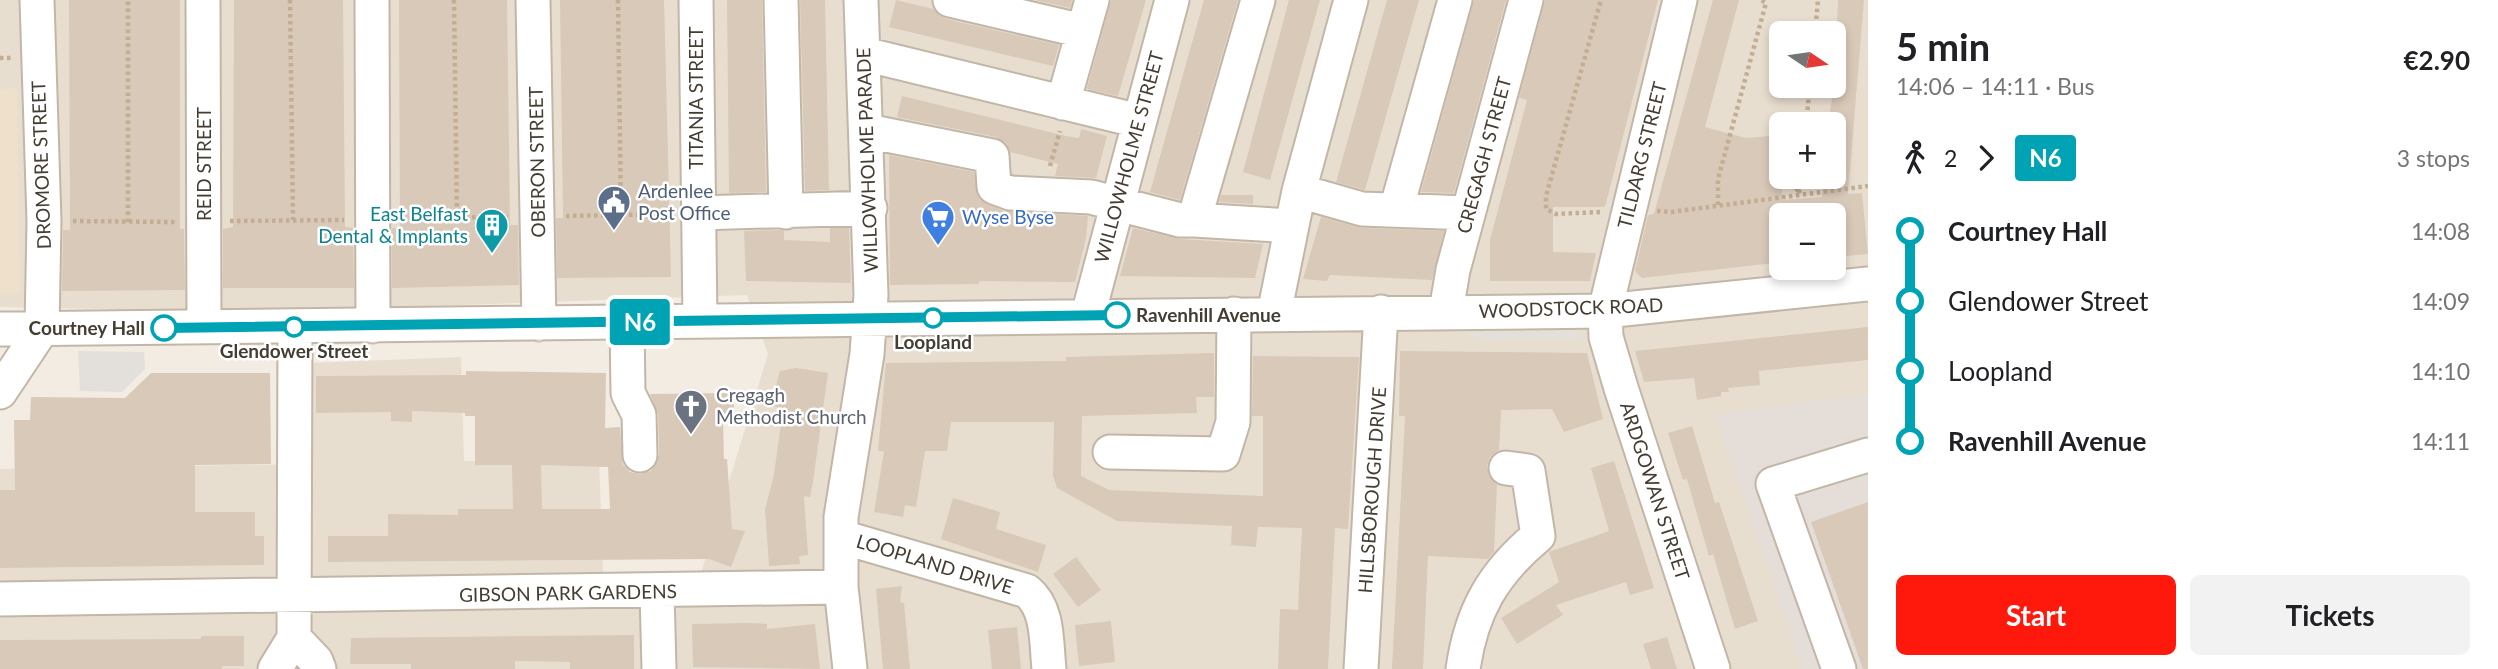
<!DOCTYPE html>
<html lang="en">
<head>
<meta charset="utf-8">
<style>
  :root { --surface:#fff; --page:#f2f2f2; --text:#202124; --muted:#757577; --accent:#ff190d }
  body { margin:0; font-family:Lato,sans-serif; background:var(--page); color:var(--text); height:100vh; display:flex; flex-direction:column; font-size:26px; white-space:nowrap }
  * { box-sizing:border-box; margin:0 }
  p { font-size:23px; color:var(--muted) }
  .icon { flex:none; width:38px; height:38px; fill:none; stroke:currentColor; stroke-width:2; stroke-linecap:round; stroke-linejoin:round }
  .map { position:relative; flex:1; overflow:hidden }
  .drawer { display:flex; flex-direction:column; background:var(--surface); width:630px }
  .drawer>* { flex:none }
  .badge { padding:0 14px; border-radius:5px; font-size:24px; line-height:46px }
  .needle { width:46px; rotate:103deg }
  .buttons { position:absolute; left:1769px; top:21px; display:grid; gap:14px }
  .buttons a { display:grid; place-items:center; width:77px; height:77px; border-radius:10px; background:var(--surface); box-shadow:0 4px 10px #0003; font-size:35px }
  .map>.badge { position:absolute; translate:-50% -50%; box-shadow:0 0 0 4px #fff }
  .legs { display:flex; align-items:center; gap:10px; height:77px; padding:0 28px; font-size:23px }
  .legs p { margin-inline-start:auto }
  .headline { display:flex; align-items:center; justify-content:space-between; height:119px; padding:0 28px }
  h1 { font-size:38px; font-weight:700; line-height:52px }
  .primary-button { display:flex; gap:14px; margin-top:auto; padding:14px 28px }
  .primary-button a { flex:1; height:80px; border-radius:10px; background:var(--accent); color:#fff; font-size:28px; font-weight:700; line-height:80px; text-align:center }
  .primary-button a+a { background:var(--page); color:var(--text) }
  ul { padding:0 28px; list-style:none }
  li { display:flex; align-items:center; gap:24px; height:70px; font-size:26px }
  li i { display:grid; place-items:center; width:10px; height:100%; margin:0 9px; background:currentColor }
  li i::after { content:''; width:18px; height:18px; margin:-9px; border:5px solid; border-radius:50%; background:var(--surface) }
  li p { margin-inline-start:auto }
  li:first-child i { background:linear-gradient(#0000 50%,currentColor 0) }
  li:last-child i { background:linear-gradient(currentColor 50%,#0000 0) }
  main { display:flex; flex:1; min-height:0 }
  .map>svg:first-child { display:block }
</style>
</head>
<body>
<main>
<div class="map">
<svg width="1868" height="669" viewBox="0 0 1868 669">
  <rect width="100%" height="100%" fill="#f3ece2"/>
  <path fill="#e8decf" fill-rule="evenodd" d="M0,0H1868V394L1716,415L1803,669H0V469L310,464L308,363L461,357L464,461L599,459L603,573H701L768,354L747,295L261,312L0,307ZM1782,33H1834V86H1782ZM1782,124H1834V177H1782ZM1782,215H1834V268H1782Z"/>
  <path fill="#e5ddd8" d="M1868,394V669H1803L1715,415Z"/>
  <path fill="#eee0ca" d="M17,88L20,294H0V89Z"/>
  <path fill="#e3dfdb" d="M1579,331V339H1477L1465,332Z
    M78,351L144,352L145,369L122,392L80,391Z"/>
  <path fill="#d9c9b9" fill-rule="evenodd" d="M69,0H180V229H184L185,290L62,291L63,230H70Z
    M234,0H343L345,227L353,228L354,288H223V229L233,227Z
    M399,0H507L510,225H518L519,285L392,288V228H400Z
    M560,0H664L671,277L557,278L556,218H563Z
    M727,0H762L766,192L729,193Z
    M800,0H825L829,190L805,191Z
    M896,0L933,9L946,19L1059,45L1053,66L889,27Z
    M1035,0H1072L1070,8Z
    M1111,0H1146L1118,96L1087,89Z
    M1204,0H1238L1180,200L1150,192Z
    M1289,0H1320L1270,180L1243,172Z
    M1387,0H1419L1365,190L1336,182Z
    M1474,0H1506L1454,193L1421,192Z
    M1545,0H1658L1605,207H1553V252L1596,253L1590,281H1490V240L1527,100L1519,98Z
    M1713,0H1739L1705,127L1746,138L1782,135V200L1822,197L1823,177H1834V124H1828L1834,86L1838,0H1864L1848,194L1862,193L1868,254L1834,257V215H1782V262L1642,278L1635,271L1648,215L1654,214Z
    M902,96L1066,136L1079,138L1081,129L1107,136L1096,178L1055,176L1058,164L1010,152L1006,143L996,137L897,117Z
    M889,155L974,172L979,199L1003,211L1088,216L1086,239L1075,282L979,281V284L890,285Z
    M1221,195H1253V204L1219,202Z
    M1321,217L1361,228L1444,231L1432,280L1330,275L1327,281L1303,279Z
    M830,228H849L851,283L746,281L744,231L780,230L784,231V240L830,242Z
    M1133,228L1180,239L1263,244L1255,278L1120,276Z
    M1868,327V360L1759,371L1760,385L1728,388L1729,392H1721V396L1697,400L1694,378L1644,382L1635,351Z
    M1400,351L1587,353L1603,419L1564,432L1552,409L1501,410L1499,450L1490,457L1487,466L1489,476L1497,485L1494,552L1488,559L1428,556L1423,669H1392L1405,416H1399Z
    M1214,353V397H1196L1197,413L1082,416L1081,476L1109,490L1263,496V416H1252L1253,356L1359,357L1348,529L1335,528L1328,669H1278L1280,609L1298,610L1302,528L1258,527L1256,547L1231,545L1232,526L1117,521L1057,488L1053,476L1054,422H951L947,451H925L916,507L905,505L903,517L874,512L884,451H878L886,363L1066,361V357Z
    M796,368L828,373L813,482L810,497L804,496L808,555L799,556L800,564L769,566L765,509L774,475L783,408L770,406L780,371Z
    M466,371L606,373L605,428L620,427L623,464L630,472L640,474L651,471L659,455L658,414L650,394L734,393V407L723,420L724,459H727L732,529L745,531L731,567L709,559L328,562V536H388V514L458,515V509H513L512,465H475V416H465V413L412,411V422L391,421V412L316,413V376L466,375ZM541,465L608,467L610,509H542Z
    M151,373H270L271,464L195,465V512H255V536H264V565L0,568V490H15L14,420H30L31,397L125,398Z
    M1692,426L1715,503L1719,502L1758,621L1735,629L1713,554L1709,556L1687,479L1683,480L1668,433Z
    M1614,461L1654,588L1630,595L1626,582L1556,605L1563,615L1517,644L1501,618L1559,582L1549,552L1609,531L1591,468Z
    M953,498L1000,512L996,529L1046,545L1038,572L941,539Z
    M1868,502V669H1863L1811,522Z
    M1076,557L1101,590L1078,607L1053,574Z
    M902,586L900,602L904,603L910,669H883L876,589Z
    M1111,621L1115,662L1079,666L1075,625Z
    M749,623L767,624V629L815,624L820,669L693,667L692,624Z
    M1017,627L1021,669H992L988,630Z
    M634,635V669H570V662L515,661V669H411V664H350L351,638Z
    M201,636H244V666H222V669H0V640L201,639Z
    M1667,637L1677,669H1651L1643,644Z"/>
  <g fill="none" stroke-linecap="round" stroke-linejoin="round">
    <defs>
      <path id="minor" d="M203,0L204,327
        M372,0L373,326
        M533,0L539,324
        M696,0L700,321
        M781,0L786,212
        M950,0L1083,31
        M1258,0L1194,220L1291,226
        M1680,0L1605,311L1606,337L1621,388L1713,669
        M864,54L1139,121
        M1063,103L1092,0
        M867,131L992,156L994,187L1010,193L1091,197L1180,220H1194
        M1299,191L1362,209L1468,213
        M1396,210L1455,0
        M698,213L870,208
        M1446,311L1453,270L1526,0
        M1274,314L1299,191L1351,0
        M1088,315L1172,0
        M627,322L628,393L639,415L640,455
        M0,329L1605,311L1868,284
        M0,392L42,329L44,221L37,0
        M1110,452L1223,454L1233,422L1234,314
        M842,537L1027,591C1049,609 1046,642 1049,669
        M657,592L659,669
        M0,599L841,587
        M294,638L316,661L319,669
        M275,669L294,638L295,326
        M850,669L841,587V517L867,354L871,295L861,0
        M1361,669L1381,312
        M1463,669C1471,612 1493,573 1538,536L1528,471L1506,468
        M1839,669L1773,484L1868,455"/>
    </defs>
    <use href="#minor" stroke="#c2b6a7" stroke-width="37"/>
    <path stroke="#c3ad93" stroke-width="4.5" stroke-dasharray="3.5 3.5" stroke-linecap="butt" d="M290,0L293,220
      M454,0L457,218
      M618,0L621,215
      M1815,33L1818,0
      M0,58H12
      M1806,124L1810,86
      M1050,166L1060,131
      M1791,183L1799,192
      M1799,193L1801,177
      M1718,205V179L1766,3L1761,0
      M1657,211L1671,212L1868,186
      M1600,212L1556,214L1546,209V196L1601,0
      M566,216L673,214
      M402,218L508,217
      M73,221L176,222
      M230,221L344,220
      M128,222V0"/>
    <use href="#minor" stroke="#fff" stroke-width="33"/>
  </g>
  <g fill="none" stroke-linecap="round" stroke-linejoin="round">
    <defs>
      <path id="line-1" d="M164,328L1117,315"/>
    </defs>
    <use href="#line-1" stroke="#fff" stroke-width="16"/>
    <use href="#line-1" stroke="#00a3b4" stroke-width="10"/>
  </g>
  <defs>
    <symbol id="civic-pin" viewBox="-11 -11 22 30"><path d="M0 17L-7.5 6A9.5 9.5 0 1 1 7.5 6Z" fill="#5c6f8a" stroke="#fff"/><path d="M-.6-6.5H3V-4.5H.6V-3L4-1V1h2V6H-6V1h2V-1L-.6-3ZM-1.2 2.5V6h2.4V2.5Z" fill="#fff"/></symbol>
    <symbol id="supermarket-pin" viewBox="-11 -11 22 30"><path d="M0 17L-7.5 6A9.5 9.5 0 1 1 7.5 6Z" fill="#3f7fe0" stroke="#fff"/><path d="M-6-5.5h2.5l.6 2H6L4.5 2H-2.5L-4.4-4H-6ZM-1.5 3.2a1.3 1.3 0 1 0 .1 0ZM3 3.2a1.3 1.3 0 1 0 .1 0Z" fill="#fff"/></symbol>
    <symbol id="building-pin" viewBox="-11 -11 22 30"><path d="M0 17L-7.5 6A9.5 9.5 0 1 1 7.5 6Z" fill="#0f9aa8" stroke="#fff"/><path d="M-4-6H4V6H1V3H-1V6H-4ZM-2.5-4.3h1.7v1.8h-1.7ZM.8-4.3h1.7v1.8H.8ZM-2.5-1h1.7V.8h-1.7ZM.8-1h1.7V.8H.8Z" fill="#fff"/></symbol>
    <symbol id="church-pin" viewBox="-11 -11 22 30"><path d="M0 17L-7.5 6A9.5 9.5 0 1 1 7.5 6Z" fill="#6b7280" stroke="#fff"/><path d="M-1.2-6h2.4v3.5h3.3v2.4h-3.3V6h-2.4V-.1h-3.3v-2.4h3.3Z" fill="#fff"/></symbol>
  </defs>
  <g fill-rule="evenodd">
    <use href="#civic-pin" x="595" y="183" width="38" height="52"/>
    <use href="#supermarket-pin" x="919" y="198" width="38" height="52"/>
    <use href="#building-pin" x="473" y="206" width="38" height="52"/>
    <use href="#church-pin" x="672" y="387" width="38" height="52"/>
  </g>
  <g fill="#fff" stroke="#00a3b4" stroke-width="3.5">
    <circle cx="1117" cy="315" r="12"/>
    <circle cx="933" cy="318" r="9"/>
    <circle cx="294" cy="327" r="9"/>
    <circle cx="164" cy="328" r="12"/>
  </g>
  <g text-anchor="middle" stroke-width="5" stroke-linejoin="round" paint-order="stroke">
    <g font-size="19" fill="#453c32" stroke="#fff">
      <text transform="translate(696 98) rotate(-90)" y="7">TITANIA STREET</text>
      <text transform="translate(1484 155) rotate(-75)" y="7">CREGAGH STREET</text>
      <text transform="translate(1642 155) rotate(-76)" y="7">TILDARG STREET</text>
      <text transform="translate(1129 157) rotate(-75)" y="7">WILLOWHOLME STREET</text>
      <text transform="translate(867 160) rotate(-92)" y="7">WILLOWHOLME PARADE</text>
      <text transform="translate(537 162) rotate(-91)" y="7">OBERON STREET</text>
      <text transform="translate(204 164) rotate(-90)" y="7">REID STREET</text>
      <text transform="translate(41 165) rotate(-92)" y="7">DROMORE STREET</text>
      <text transform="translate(1571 308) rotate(-2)" y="7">WOODSTOCK ROAD</text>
      <text transform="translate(1372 490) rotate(-86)" y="7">HILLSBOROUGH DRIVE</text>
      <text transform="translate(1655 491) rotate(72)" y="7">ARDGOWAN STREET</text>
      <text transform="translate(935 564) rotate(17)" y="7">LOOPLAND DRIVE</text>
      <text transform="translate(568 593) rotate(-1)" y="7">GIBSON PARK GARDENS</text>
    </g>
    <g font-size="19" fill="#4e5e75" stroke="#fff" text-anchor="start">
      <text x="638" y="198">Ardenlee<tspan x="638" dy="22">Post Office</tspan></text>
    </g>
    <g font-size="19" fill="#0d838f" stroke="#fff" text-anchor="end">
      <text x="468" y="221">East Belfast<tspan x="468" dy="22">Dental &amp; Implants</tspan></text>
    </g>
    <g font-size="19" fill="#366cbe" stroke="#fff" text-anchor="start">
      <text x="962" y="224">Wyse Byse</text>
    </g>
    <g font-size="19" font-weight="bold" fill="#453c32" stroke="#fff">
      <text x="1136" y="322" text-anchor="start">Ravenhill Avenue</text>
      <text x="145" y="335" text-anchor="end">Courtney Hall</text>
      <text x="933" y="349">Loopland</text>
      <text x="294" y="358">Glendower Street</text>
    </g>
    <g font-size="19" fill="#5b616d" stroke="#fff" text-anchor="start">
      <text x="716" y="402">Cregagh<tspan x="716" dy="22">Methodist Church</tspan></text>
    </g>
  </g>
</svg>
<div class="buttons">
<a><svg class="needle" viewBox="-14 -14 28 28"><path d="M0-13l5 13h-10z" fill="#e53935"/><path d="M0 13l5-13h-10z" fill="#757577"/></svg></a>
<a>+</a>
<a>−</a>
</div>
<b class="badge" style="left:640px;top:322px;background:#00a3b4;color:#fff">N6</b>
</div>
<section class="drawer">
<div class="headline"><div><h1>5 min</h1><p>14:06 – 14:11 · Bus</p></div><b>€2.90</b></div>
<div class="legs"><svg class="icon" aria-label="walk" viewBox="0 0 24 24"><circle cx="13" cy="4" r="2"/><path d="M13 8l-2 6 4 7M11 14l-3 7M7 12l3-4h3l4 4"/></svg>2<svg class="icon" aria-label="forward" viewBox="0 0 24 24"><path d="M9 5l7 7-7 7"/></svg><b class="badge" style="background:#00a3b4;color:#fff">N6</b><p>3 stops</p></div>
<ul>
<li><i style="color:#00a3b4"></i><b>Courtney Hall</b><p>14:08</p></li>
<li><i style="color:#00a3b4"></i><span>Glendower Street</span><p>14:09</p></li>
<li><i style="color:#00a3b4"></i><span>Loopland</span><p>14:10</p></li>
<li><i style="color:#00a3b4"></i><b>Ravenhill Avenue</b><p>14:11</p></li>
</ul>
<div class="primary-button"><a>Start</a><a>Tickets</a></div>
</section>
</main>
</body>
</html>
